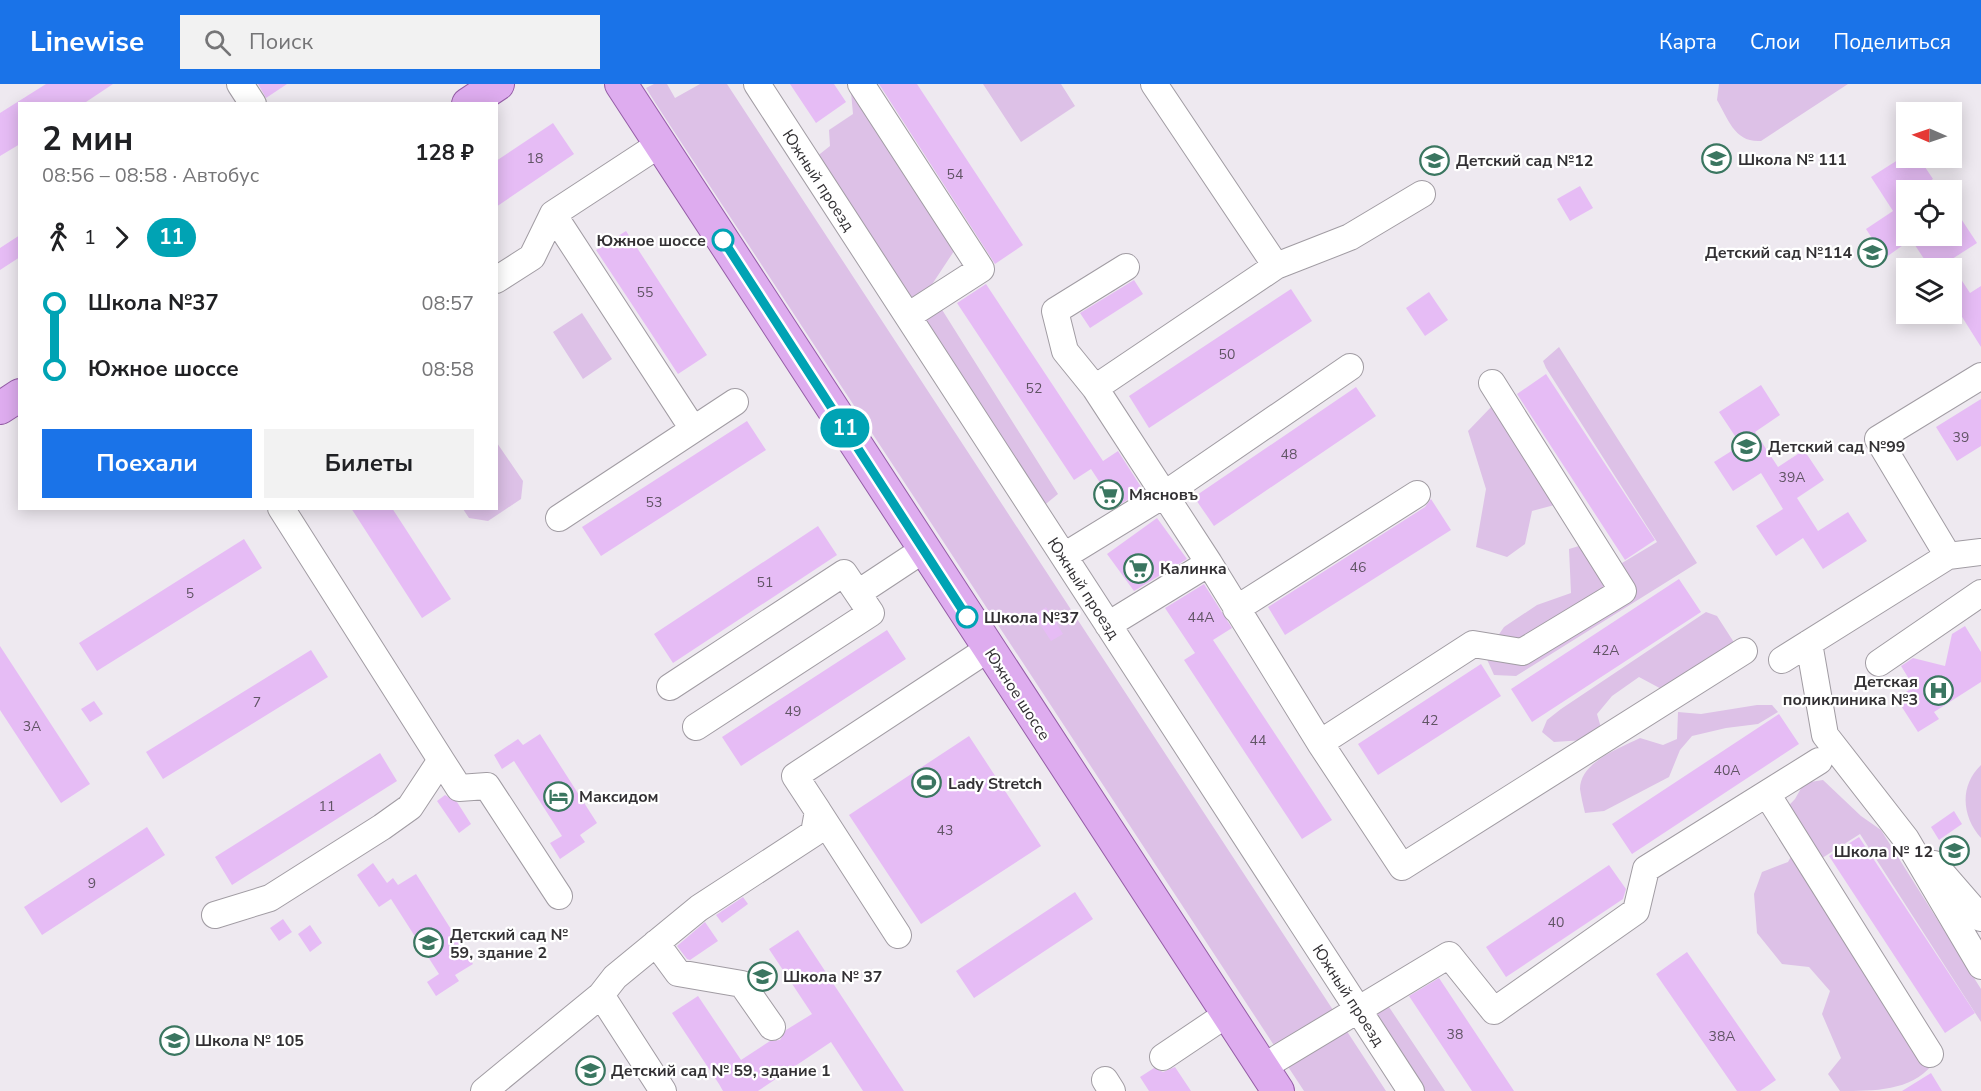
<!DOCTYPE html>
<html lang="ru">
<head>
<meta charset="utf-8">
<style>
  :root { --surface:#fff; --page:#f2f2f2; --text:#202124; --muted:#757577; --accent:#1a73e8 }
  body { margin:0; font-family:"Nunito Sans",sans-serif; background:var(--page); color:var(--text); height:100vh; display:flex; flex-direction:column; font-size:22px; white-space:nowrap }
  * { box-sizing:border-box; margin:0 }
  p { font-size:20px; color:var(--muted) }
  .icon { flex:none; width:33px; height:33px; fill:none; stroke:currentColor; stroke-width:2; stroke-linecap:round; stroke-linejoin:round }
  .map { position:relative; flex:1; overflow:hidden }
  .details { position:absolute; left:18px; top:18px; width:480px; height:408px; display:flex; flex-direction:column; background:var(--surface); border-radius:0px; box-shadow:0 3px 15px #0003 }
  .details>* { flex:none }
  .badge { padding:0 12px; border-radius:20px; font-size:21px; line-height:39px }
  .needle { width:39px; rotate:272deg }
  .buttons { position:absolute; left:1896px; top:18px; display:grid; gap:12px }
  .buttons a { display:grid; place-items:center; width:66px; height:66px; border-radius:0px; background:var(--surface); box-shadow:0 3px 15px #0003; font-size:30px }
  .map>.badge { position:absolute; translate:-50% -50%; box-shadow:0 0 0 3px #fff }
  .legs { display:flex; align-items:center; gap:9px; height:66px; padding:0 24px; font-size:20px }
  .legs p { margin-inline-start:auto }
  .headline { display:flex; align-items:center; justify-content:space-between; height:102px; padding:0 24px }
  h1 { font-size:33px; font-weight:700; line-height:45px }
  .cta { display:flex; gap:12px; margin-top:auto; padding:12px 24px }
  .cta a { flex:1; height:69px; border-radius:0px; background:var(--accent); color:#fff; font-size:24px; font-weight:700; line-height:69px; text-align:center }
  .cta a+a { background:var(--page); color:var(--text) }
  ul { padding:0 24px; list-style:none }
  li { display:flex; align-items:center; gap:21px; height:66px; font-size:22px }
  li i { display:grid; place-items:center; width:9px; height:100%; margin:0 8px; background:currentColor }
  li i::after { content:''; width:15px; height:15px; margin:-8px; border:4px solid; border-radius:50%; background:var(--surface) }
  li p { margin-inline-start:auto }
  li:first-child i { background:linear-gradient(#0000 50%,currentColor 0) }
  li:last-child i { background:linear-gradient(currentColor 50%,#0000 0) }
  header { display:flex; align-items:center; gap:36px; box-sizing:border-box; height:84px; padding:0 30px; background:var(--accent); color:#fff }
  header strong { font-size:28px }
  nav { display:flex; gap:33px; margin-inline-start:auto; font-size:21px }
  .search { width:420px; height:54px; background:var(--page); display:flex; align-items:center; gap:15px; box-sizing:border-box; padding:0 21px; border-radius:0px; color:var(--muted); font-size:22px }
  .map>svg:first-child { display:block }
</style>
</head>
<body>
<header>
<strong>Linewise</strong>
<div class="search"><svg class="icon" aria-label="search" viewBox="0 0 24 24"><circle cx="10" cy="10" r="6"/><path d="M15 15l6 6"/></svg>Поиск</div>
<nav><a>Карта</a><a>Слои</a><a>Поделиться</a></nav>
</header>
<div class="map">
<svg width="1981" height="1007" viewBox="0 0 1981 1007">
  <rect width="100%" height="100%" fill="#eee9f0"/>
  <path fill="#ddc1e7" d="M654,0H667L675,14L700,0H727L1386,1007H1304L656,20L646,4Z
    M983,0H1061L1075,22L1021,58Z
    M1719,0H1848L1761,57C1735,59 1728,35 1717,16Z
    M851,8L958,161L929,205L1058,410L1036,428L811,77L830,62L829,46L853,30Z
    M582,229L612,275L583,295L553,248Z
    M1559,263L1697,479L1516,592L1494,591L1485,571L1504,543L1537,521L1571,509L1569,465L1599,456L1617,482L1657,458L1546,284L1543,277Z
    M1493,321L1558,420L1532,427L1525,460L1507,473L1476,463L1486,405L1468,347Z
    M497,359L523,397L521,415L488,437L469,434L463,425L496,424Z
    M1706,528L1717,532L1735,560L1667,608L1639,593L1612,612L1597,630L1602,647L1584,656L1554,658L1542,648L1547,636L1561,625Z
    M1757,621H1772L1778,628L1758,640L1726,644L1692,652L1680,666L1669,693L1604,727L1585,729C1583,721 1581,712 1580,705C1580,678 1620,664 1640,654L1663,661L1677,655L1678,628L1701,630Z
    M1981,681V754C1962,733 1959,702 1981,681Z
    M1823,696L1861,732L1881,746L1981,905V938L1860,750L1808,783L1932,981C1911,1007 1874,1007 1840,1007L1828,990L1841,974L1822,930L1830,907L1809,883L1782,880L1757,849L1754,810L1762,788L1788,778L1793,769L1772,739L1795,715L1804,699Z
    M1387,920L1445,1007H1408L1371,935L1376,923Z"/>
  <path fill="#e6bcf5" d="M46,0H113L83,20H20V60L0,72V29Z
    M258,0H287L266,14Z
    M790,0H834L846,18L816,39Z
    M879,0H917L1023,161L995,180Z
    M553,39L574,70L496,123V77Z
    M1901,74H1919L1933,95L1916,106H1906V159L1885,174L1866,145L1893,127L1871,93Z
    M1580,102L1593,124L1570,137L1557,115Z
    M1952,121L1977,159L1949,177L1970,209L1981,202V263L1952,217V184H1930L1909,152H1952Z
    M626,147L707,271L678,290L596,166Z
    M20,151V173L0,186V164Z
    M1134,196L1143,210L1090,244L1080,229Z
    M986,200L1103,377L1118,367L1143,406L1116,423L1091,385L1074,396L957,219Z
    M1291,205L1312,237L1149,344L1129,312Z
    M1429,208L1448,236L1425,252L1406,224Z
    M1546,290L1655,456L1625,476L1517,310Z
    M1761,301L1780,331L1755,348L1778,383L1804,366L1824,396L1797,414L1818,447L1848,428L1867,457L1823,485L1803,454L1776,472L1756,442L1783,425L1761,389L1733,407L1714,378L1741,361L1719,328Z
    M1356,303L1376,332L1214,442L1194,413Z
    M1981,315V362L1957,377L1936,343Z
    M747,337L766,366L601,472L582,443Z
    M1431,415L1451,446L1285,551L1268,523L1425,423Z
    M351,424H392L451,515L422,534Z
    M1157,434L1187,475L1134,507L1107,470Z
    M818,442L837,471L673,579L654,550Z
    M244,455L262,484L97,587L79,559Z
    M1679,495L1701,528L1532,638L1511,605Z
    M1204,500L1232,544L1213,556L1332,736L1302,755L1184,576L1195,569L1165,524Z
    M1046,523L1063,550L1051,557L1034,531Z
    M1965,542L1981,568V598L1934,628L1939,635L1918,648L1896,614L1914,603L1901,582L1913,574L1945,582L1952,550Z
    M887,546L906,575L741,682L722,653Z
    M0,562L90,700L61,719L0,626Z
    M311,566L328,593L163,695L146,668Z
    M1481,580L1501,612L1378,691L1358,660Z
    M94,617L103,630L90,638L81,625Z
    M1779,630L1799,660L1632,770L1612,740Z
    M540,650L597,739L580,751L585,758L560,775L550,759L562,752L514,677L502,685L494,671L518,655L523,661Z
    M969,652L1041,762L921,840L849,731Z
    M380,669L397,697L232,801L215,773Z
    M445,711L457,718L471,740L459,749L437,717Z
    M1954,727L1962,740L1939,756L1931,743Z
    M147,743L165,771L42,851L24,823Z
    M1859,753L1975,929L1945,949L1829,772Z
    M373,779L387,799L393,794L398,801L416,790L473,880L455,891L459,897L436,912L427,898L439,890L391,815L379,823L357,791Z
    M1609,781L1626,805L1623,815L1506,893L1486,863Z
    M1075,808L1093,835L974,914L956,887Z
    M743,813L748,820L722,839L716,831Z
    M283,835L292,848L279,857L270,844Z
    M705,838L718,857L690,876L687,875L677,862Z
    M310,841L322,859L310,868L298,850Z
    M798,846L904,1007H863L831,958L758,1007H723L719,1000L672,929L698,912L741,976L770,957L780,956L786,946L812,930L769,865Z
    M1687,868L1776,996L1760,1007H1737L1656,890Z
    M1439,894L1514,1007H1472L1409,912Z
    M1175,983L1191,1007H1149L1140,993L1154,984L1163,988Z
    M1931,989L1942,1007H1902Z"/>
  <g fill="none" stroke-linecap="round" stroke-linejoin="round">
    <defs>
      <path id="minor" d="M240,0L253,20
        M757,0L1411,1007
        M861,0L981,185L908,232
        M1154,0L1276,182
        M660,60L553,130L693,345
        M496,196L532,173L553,130
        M1095,304L1065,267L1055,227L1126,183
        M559,434L735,318
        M1064,472L1165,410L1350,283
        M1948,472L1878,355L1981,292
        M1209,479L1320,659L1402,783L1744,567
        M858,509L923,466
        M1236,525L1417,410
        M1108,541L1209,479L1095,304L1276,182L1350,153L1422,110
        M1809,559L1825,651L1906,755L1981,882
        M1782,576L1948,472L1981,468
        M1879,579L1981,509
        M670,603L844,489L871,529L696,643
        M1320,659L1473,560L1522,568L1623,507L1492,299
        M441,676L459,704L487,702L559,812
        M1767,710L1930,970
        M818,727L898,851
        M1934,780L1981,834
        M215,831L270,814L382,743L410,723L441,676L281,424
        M656,859L678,889L742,900L772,943
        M601,911L663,1007
        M1163,973L1227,930
        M1263,983L1449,871L1494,927L1636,827L1646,785L1819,677
        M1105,996L1112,1007
        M484,1007L601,911L615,893L699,824L814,749L818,727L795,692L988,565"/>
      <path id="major" d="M621,0L1278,1007
        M468,20L498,0
        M0,324L20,311"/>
    </defs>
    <use href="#minor" stroke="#a19ca3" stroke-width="28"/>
    <use href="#major" stroke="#945da6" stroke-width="34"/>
    <use href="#minor" stroke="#fff" stroke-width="26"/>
    <use href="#major" stroke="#deacef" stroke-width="32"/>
  </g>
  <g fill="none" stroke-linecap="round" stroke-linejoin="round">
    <defs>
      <path id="line-1" d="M723,156L967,533"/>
    </defs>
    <use href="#line-1" stroke="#fff" stroke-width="14"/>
    <use href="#line-1" stroke="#00a3b4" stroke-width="9"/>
  </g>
  <defs>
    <symbol id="school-ring" viewBox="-11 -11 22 22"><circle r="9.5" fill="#fff" stroke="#3a7660" stroke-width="1.5"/><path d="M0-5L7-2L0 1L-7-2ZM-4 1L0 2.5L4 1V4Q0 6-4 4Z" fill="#3a7660"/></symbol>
    <symbol id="supermarket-ring" viewBox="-11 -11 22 22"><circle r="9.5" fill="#fff" stroke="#3a7660" stroke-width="1.5"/><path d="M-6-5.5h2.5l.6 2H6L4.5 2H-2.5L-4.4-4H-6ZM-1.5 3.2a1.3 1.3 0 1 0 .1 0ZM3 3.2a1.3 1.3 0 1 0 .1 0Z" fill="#3a7660"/></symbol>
    <symbol id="hospital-ring" viewBox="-11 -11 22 22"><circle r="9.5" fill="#fff" stroke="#3a7660" stroke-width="1.5"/><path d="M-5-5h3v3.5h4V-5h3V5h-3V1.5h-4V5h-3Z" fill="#3a7660"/></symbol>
    <symbol id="stadium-ring" viewBox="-11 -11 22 22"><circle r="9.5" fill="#fff" stroke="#3a7660" stroke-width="1.5"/><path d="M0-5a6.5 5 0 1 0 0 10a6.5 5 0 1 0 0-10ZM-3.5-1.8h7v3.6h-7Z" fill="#3a7660"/></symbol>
    <symbol id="hotel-ring" viewBox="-11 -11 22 22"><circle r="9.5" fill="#fff" stroke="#3a7660" stroke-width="1.5"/><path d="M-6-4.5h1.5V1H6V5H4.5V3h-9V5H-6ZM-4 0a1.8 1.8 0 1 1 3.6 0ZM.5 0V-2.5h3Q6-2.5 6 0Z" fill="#3a7660"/></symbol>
  </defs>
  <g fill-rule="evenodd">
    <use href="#school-ring" x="1700" y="58" width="33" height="33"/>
    <use href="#school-ring" x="1418" y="60" width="33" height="33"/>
    <use href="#school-ring" x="1856" y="152" width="33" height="33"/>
    <use href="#school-ring" x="1730" y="346" width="33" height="33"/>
    <use href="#supermarket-ring" x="1092" y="394" width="33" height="33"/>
    <use href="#supermarket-ring" x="1122" y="468" width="33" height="33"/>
    <use href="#hospital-ring" x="1922" y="590" width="33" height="33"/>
    <use href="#stadium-ring" x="910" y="682" width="33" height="33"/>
    <use href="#hotel-ring" x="542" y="696" width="33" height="33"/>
    <use href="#school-ring" x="1938" y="750" width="33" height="33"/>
    <use href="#school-ring" x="412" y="842" width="33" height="33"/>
    <use href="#school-ring" x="746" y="876" width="33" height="33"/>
    <use href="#school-ring" x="158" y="940" width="33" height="33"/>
    <use href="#school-ring" x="574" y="970" width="33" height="33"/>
  </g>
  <g fill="#fff" stroke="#00a3b4" stroke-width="3">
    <circle cx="723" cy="156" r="10"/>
    <circle cx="967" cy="533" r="10"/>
  </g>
  <g text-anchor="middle" stroke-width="4.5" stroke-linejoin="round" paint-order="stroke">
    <g font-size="14" fill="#605464">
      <text x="535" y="79">18</text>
      <text x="955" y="95">54</text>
      <text x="645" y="213">55</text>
      <text x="1227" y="275">50</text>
      <text x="1034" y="309">52</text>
      <text x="1961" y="358">39</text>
      <text x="1289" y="375">48</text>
      <text x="1792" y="398">39А</text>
      <text x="654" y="423">53</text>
      <text x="1358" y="488">46</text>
      <text x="765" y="503">51</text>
      <text x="190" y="514">5</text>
      <text x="1201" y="538">44А</text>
      <text x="1606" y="571">42А</text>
      <text x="257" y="623">7</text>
      <text x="793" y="632">49</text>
      <text x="1430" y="641">42</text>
      <text x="32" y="647">3А</text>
      <text x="1258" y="661">44</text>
      <text x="1727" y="691">40А</text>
      <text x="327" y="727">11</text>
      <text x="945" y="751">43</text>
      <text x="92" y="804">9</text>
      <text x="1556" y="843">40</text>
      <text x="1455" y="955">38</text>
      <text x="1722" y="957">38А</text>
    </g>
    <g font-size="16" font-weight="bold" fill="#333134" stroke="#fff" text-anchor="start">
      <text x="1738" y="81">Школа № 111</text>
      <text x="1456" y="82">Детский сад №12</text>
      <text x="1852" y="174" text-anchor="end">Детский сад №114</text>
      <text x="1768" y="368">Детский сад №99</text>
      <text x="1129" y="416">Мясновъ</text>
      <text x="1160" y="490">Калинка</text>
      <text x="1918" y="603" text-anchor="end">Детская<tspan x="1918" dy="18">поликлиника №3</tspan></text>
      <text x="948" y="705">Lady Stretch</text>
      <text x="579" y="718">Максидом</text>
      <text x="1933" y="773" text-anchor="end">Школа № 12</text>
      <text x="450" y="856">Детский сад №<tspan x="450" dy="18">59, здание 2</tspan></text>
      <text x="783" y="898">Школа № 37</text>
      <text x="195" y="962">Школа № 105</text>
      <text x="611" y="992">Детский сад № 59, здание 1</text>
    </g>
    <g font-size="16" fill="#333134" stroke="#fff">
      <text transform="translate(819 96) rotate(57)" y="6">Южный проезд</text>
      <text transform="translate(1084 504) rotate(57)" y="6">Южный проезд</text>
      <text transform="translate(1018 610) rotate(57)" y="6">Южное шоссе</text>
      <text transform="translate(1349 911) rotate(57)" y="6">Южный проезд</text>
    </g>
    <g font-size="16" font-weight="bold" fill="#333134" stroke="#fff" text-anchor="end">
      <text x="706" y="162">Южное шоссе</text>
      <text x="984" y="539" text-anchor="start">Школа №37</text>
    </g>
  </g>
</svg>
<div class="buttons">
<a><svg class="needle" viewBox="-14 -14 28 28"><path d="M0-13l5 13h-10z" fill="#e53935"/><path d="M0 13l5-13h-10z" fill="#757577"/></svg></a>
<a><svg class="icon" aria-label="locate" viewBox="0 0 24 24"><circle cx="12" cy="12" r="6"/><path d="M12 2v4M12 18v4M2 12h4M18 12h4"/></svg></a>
<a><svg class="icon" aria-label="layers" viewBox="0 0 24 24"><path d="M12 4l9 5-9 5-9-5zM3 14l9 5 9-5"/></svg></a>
</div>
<b class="badge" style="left:845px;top:344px;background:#00a3b4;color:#fff">11</b>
<section class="details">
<div class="headline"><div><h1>2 мин</h1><p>08:56 – 08:58 · Автобус</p></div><b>128 ₽</b></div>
<div class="legs"><svg class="icon" aria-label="walk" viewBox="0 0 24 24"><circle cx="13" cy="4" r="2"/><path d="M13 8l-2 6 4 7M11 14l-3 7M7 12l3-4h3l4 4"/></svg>1<svg class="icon" aria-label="forward" viewBox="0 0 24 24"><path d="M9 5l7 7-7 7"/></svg><b class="badge" style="background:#00a3b4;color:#fff">11</b></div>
<ul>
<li><i style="color:#00a3b4"></i><b>Школа №37</b><p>08:57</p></li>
<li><i style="color:#00a3b4"></i><b>Южное шоссе</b><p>08:58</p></li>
</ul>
<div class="cta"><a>Поехали</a><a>Билеты</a></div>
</section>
</div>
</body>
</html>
